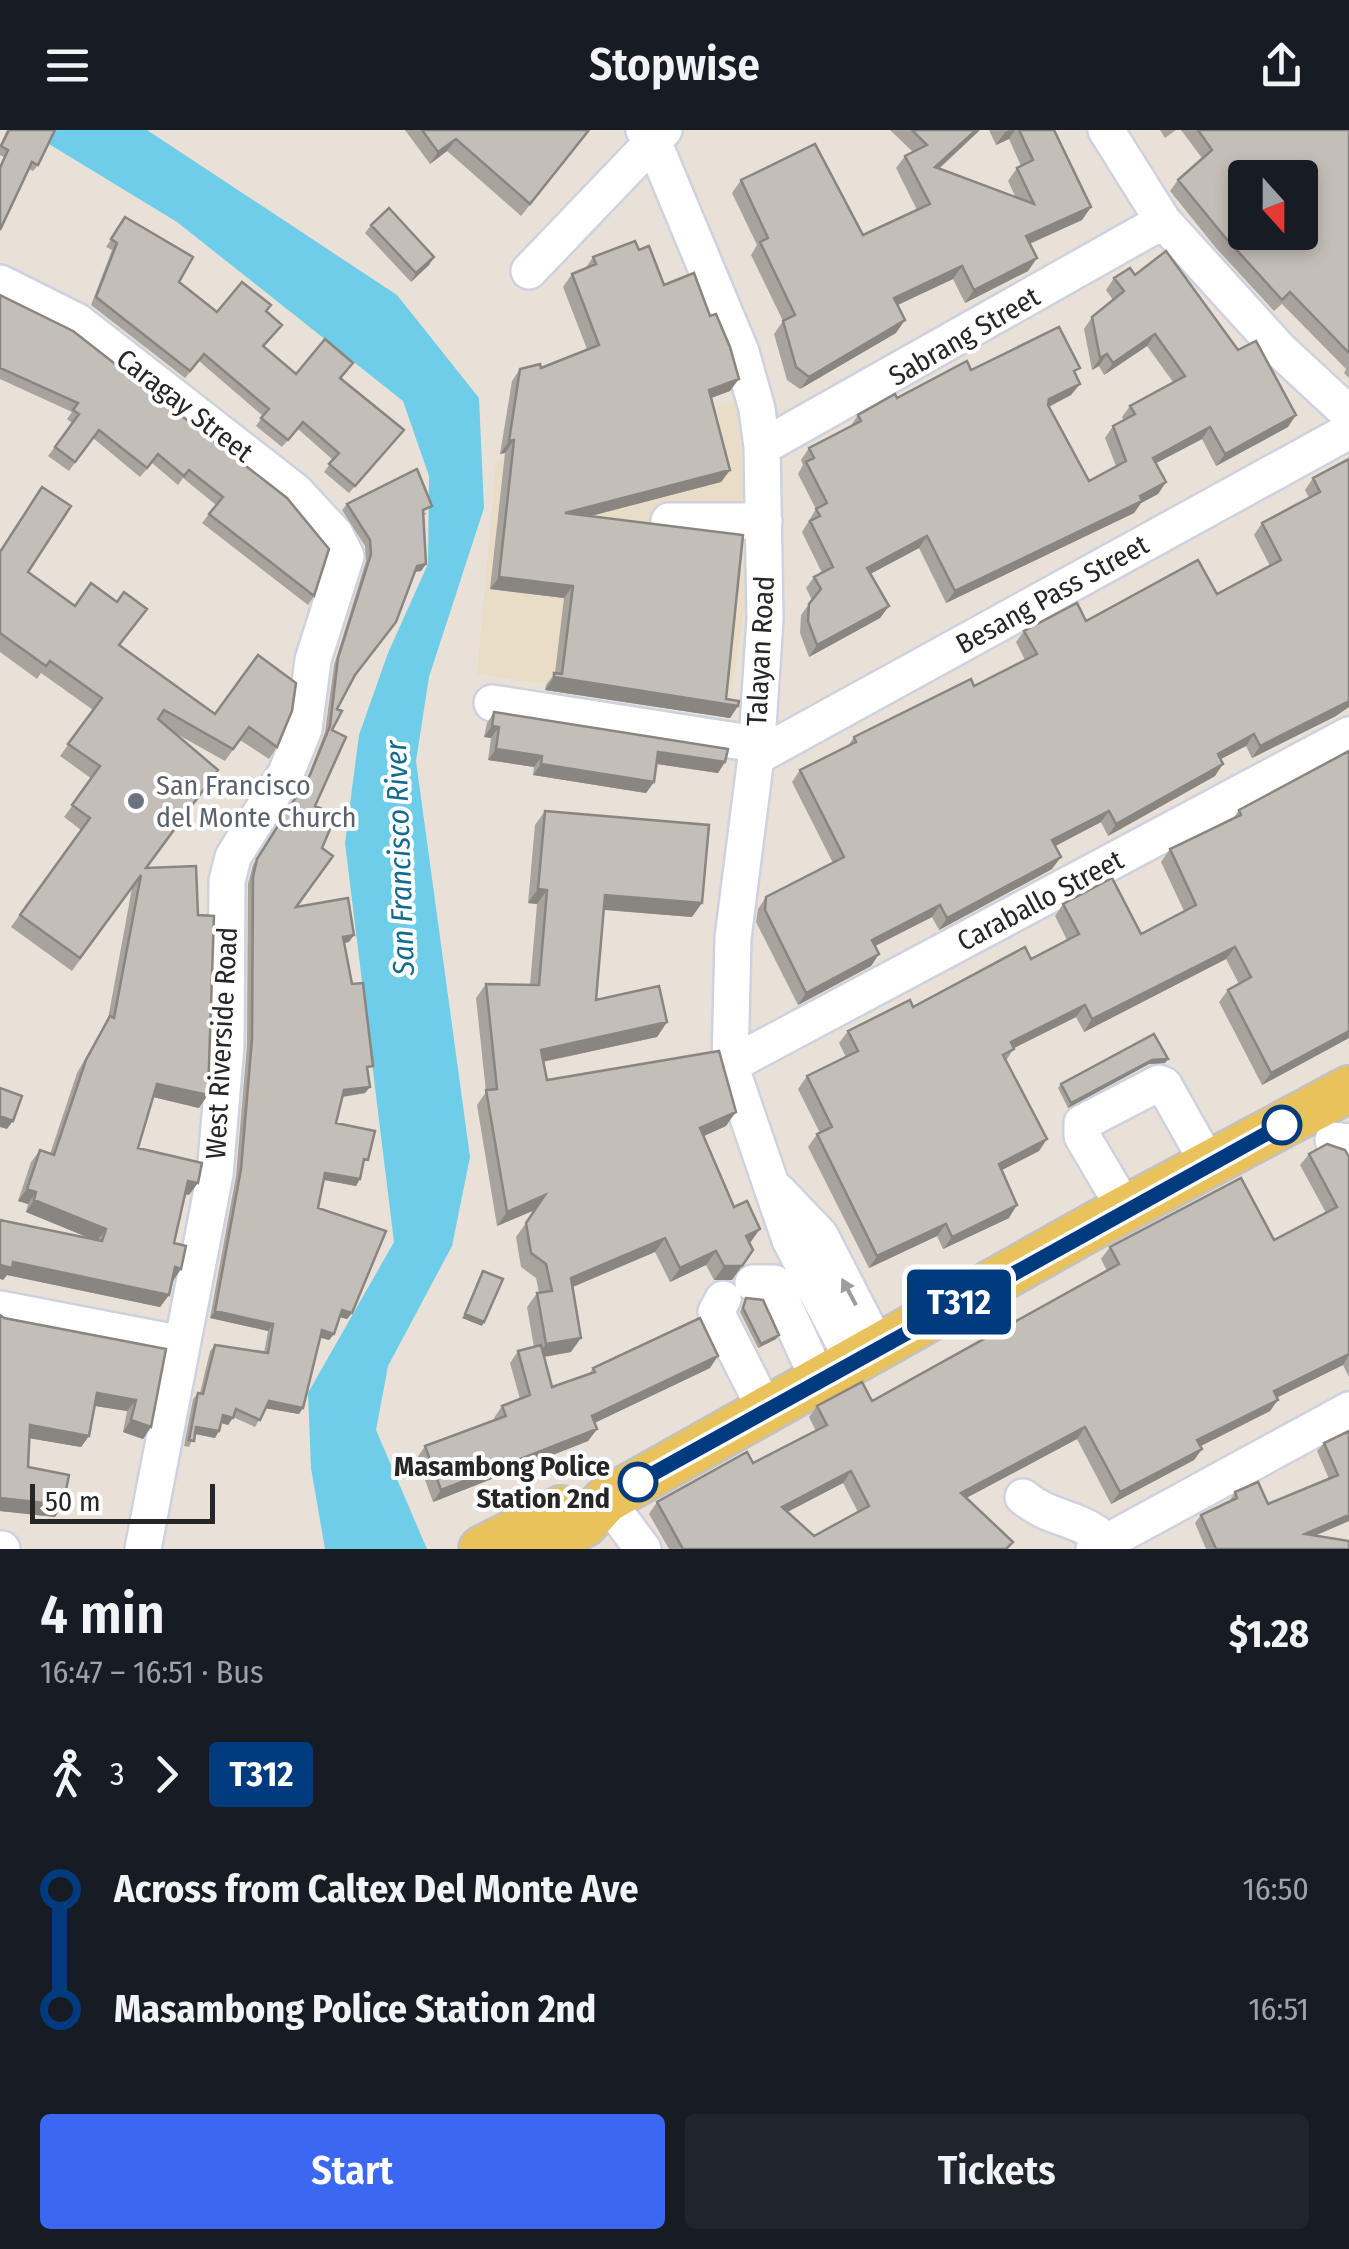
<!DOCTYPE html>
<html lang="en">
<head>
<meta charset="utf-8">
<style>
  :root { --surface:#171b24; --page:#20242c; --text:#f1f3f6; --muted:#9ea1a6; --accent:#3c67f1 }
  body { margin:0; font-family:"Fira Sans Condensed",sans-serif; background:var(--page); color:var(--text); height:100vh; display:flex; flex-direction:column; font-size:38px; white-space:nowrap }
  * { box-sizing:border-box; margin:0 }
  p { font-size:32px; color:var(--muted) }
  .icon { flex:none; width:55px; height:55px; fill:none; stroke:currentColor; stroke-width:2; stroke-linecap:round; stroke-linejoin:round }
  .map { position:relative; height:1419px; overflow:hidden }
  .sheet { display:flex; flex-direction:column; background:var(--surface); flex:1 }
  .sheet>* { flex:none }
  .badge { padding:0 20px; border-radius:8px; font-size:35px; line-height:65px }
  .needle { width:65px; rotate:159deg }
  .fabs { position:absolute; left:1228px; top:30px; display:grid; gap:20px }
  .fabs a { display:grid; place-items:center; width:90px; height:90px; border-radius:10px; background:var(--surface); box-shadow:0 5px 15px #0003; font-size:50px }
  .scale { position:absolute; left:30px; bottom:25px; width:185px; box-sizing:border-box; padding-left:10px; border:5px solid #262626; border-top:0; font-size:28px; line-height:35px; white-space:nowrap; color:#262626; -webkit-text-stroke:8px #fff; paint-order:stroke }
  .map>.badge { position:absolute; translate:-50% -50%; box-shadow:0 0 0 5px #fff }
  .legs { display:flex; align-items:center; gap:15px; height:110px; padding:0 40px; font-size:32px }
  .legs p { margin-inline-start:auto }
  .headline { display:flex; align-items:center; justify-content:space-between; height:170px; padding:0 40px }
  h1 { font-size:55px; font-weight:600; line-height:75px }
  .action { display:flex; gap:20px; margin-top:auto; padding:20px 40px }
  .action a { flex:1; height:115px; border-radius:10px; background:var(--accent); color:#fff; font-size:40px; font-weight:600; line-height:115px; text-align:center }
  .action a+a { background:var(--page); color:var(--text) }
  ul { padding:0 40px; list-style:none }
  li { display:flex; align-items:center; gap:35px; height:120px; font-size:38px }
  li i { display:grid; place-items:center; width:15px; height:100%; margin:0 12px; background:currentColor }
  li i::after { content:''; width:25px; height:25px; margin:-12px; border:8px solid; border-radius:50%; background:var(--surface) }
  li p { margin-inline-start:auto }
  li:first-child i { background:linear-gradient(#0000 50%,currentColor 0) }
  li:last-child i { background:linear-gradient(currentColor 50%,#0000 0) }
  header { display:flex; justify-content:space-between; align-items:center; height:130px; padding:0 40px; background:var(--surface); font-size:45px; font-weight:600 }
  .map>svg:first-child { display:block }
</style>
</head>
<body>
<header><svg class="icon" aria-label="menu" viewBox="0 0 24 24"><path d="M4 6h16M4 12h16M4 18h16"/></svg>Stopwise<svg class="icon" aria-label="share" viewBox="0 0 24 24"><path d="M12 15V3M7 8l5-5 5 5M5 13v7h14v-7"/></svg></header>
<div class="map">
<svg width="1349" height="1419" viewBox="0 0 1349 1419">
  <rect width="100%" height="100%" fill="#e9e1d8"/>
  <path fill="#eaddc7" d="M739,271L747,465L728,580L477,544L496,331Z"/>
  <path fill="#6ecde8" d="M26,0H147L397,165L479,268L484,378L429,547L416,631L470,1027L452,1116L388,1236L376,1300L427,1419H325L311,1338L308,1263L394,1112L345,713L359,605L388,523L428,434L429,346L403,271L177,92Z"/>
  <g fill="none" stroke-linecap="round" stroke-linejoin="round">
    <defs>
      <path id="minor" d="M644,0L653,11L741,222L757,279L762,317L765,489L756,627L733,808L730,935L790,1110L853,1231
        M1106,0L1163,91L1279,219L1349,284
        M529,141L664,0
        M0,153L78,192L295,361L335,404L346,426L313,530L304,599L286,643L233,727L227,751L226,915L215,1044L143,1419
        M762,317L1163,91
        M669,391H764
        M492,573L756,614
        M756,627L1349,301
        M730,935L1349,605
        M1333,1010L1349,1012
        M778,1061L820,1105L878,1218
        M1125,1079L1082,1006V993L1159,953L1164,955L1209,1035
        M753,1153H774L819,1251
        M723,1169L716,1182L766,1281
        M0,1179L182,1214
        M1023,1367C1056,1394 1083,1384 1114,1419
        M606,1370L643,1419
        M0,1419H2
        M1094,1419L1349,1280"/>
      <path id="major" d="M482,1419L561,1379
        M536,1419L584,1394L606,1370L1097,1094L1349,959"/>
    </defs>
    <use href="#minor" stroke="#ced2df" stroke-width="40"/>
    <use href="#major" stroke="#c2c2c2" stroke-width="50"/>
    <use href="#minor" stroke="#fff" stroke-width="35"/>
    <use href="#major" stroke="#eac25c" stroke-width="45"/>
  </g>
  <path fill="#a9a39e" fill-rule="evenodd" d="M7,0H55L38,35L33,41L29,39L0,100V35L4,27L0,25V15Z
    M405,0H590L521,86L447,21L430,34Z
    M890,0H980L939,39L1016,68L1008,51L1017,38L1021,36L1009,9L996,15L989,0H1054L1091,77L1082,90L1030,114L1037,128L1028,141L965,173L953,149L897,175L896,203L800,259L787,250L774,204L783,191L751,125L757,115L732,63L741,50L863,105L917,80L896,38L905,26L913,22Z
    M1160,0H1176L1165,8Z
    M1181,0H1349V248L1344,243L1346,239L1282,174L1274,181L1216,118L1170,61L1178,50L1202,28Z
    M125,87L179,152L217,182L266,181L276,203L264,217L296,244L348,241L341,249L399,307L349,363L324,342L333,330L298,299L282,317L256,296L263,286L199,231L185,248L91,175L112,120L106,117Z
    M371,95L434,127L429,135L411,152L365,103Z
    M639,120L664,155L730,261L711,268L730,340L721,352L591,386L726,569L738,576L730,588L545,560L546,555L555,543L564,468L490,459L505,323L500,324L512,251L520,239L541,238L587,219L563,157L572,144L585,139L593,127Z
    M1135,145L1288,297L1216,336L1202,309L1156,333L1166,352L1158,364L1141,373L1134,383L946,473L919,418L870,444L889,476L880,488L809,527L800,503L801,485L812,470L806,458L814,447L822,443L802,402L816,379L798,344L803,335L801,330L809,318L850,297L858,285L897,268L971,240L1075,245L1080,254L1071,265L1049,277L1089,351L1116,336L1105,308L1113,296L1124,290L1122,287L1130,276L1173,252L1147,216L1104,245L1099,236L1092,240L1084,199L1092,187L1113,170L1106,160L1114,148Z
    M0,165L73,201L314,466L308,475L202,393L216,375L183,348L178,355L152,333L140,347L93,308L69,341L48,326L72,293L67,289L72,282L0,249Z
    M1349,329L1336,586L1252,628L1246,616L1221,629L1215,646L1108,706L1101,692L1055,716L1052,739L939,800L932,787L875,816L879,824L871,836L798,875L756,792L758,779L766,767L833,733L792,652L800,640L848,616L854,607L974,556L1025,530L1016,512L1024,501L1086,491L1217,464L1270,436L1254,405L1262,393L1309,368L1305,360L1313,348Z
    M347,374L427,383L424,385L426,434L421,441L415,442L337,579L315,676L296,777L349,812L344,813L370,957L365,963L343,967L336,993L364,1037L356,1056L323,1050L318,1078L352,1183L347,1189L339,1187L334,1204L329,1210L320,1207L303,1278L299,1284L266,1278L255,1297L233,1287L228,1295L221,1293L215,1308L195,1304L189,1317L184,1316L193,1269L198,1263H200L210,1221L215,1215L264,1223L268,1201L210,1188L236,1046L247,915L248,754L253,735L306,651L325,602L334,535L366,431L365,416L342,380Z
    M0,421L120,515L215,584L258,525L277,617L269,629L240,610L225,631L175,603L146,738L199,978L153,967L138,1018L189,1065L185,1064L174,1113L181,1139L173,1151L169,1165L160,1177L7,1145L3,1150L0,1090L89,1108L26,1082L28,1074L18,1071L31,1032L40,1020L50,1024L77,943L108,889L132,758L72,841L11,797L81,700L64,687L92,649L60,626L93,580L41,543L37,549L0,522Z
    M494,582L725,632L718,643L656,634L654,652L646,663L533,645L534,637L488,630L491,608L484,607L487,593Z
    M1239,680L1349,908L1262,955L1219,872L1228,860L1239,854L1226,829L1084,902L1076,887L1014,918L1006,931L1039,1021L1002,1040L1009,1088L943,1119L937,1106L869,1138L808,1017L817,1004L820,1003L798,959L807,946L846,927L839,913L848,901L913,877L1031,829L1067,810L1055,786L1063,774L1141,804L1184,781L1161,732L1170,719L1233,689Z
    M545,681L692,787L604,780L596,870L667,892L657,907L543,932L547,950L726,996L704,1006L750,1114L732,1150H714L706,1135L670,1152L655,1122L572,1157L571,1222L544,1227L552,1257L590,1243L593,1238H710L594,1293L597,1299L588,1311L433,1372L417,1328L425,1316L495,1290L494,1288L502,1276L520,1269L510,1233L518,1221L534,1217L527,1177L537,1163H539L536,1148L521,1137L516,1107L535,1080L497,1096L477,975L486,962L476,868L486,854L530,855L537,774L528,773L535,695Z
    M1168,929L1165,933L1149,934L1068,978L1058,958L1061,954Z
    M1309,1024L1349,1027V1247L1343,1235L1277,1267L1270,1281L1200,1316L1202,1319L1194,1330L1111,1374L1077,1309L966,1368L1008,1419H669L649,1384L657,1372L753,1333L816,1301L809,1287L817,1276L872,1271L1107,1141L1101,1129L1110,1117L1274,1110L1326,1083L1300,1035ZM843,1353L858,1382L814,1406L787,1382Z
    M746,1168L776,1209L758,1218L740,1182Z
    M4,1188L166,1219L151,1297L143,1309L123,1302L127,1281L95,1276L89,1306L81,1317L30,1308L28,1337L63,1375L55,1387L0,1381Z
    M1349,1301V1391L1315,1406L1349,1419H1206L1195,1393L1201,1385L1229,1372L1235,1362L1268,1374L1329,1349L1317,1321L1324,1313Z"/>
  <path fill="#898581" d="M976,0H980L926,50L935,37Z
    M1009,0H1015L1009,9L996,15L1005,2Z
    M456,9L447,21L430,34L438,22Z
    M1091,77L1082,90L1017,119L1026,106Z
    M434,127L429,135L411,152L416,143Z
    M1037,128L1028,141L965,173L974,160Z
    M962,136L953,149L885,181L894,168Z
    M905,190L896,203L800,259L809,247Z
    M1155,204L1147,216L1104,245L1113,233Z
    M1107,224L1099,236L1092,240L1100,228Z
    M739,249L730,261L700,272L709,260Z
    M1080,254L1071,265L1040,281L1049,269Z
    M1296,285L1288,297L1216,336L1225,324Z
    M1210,297L1202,309L1145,339L1153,328Z
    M514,310L505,323L500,324L509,311Z
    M730,340L721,352L556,395L565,383Z
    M1166,352L1158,364L1141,373L1134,383L946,473L955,461Z
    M927,406L919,418L859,450L867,438Z
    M426,434L421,441L412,442L417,436Z
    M499,447L573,456L564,468L490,459Z
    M889,476L880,488L809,527L817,515Z
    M554,547L738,576L730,588L545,560Z
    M1349,571V577L1336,586L1252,628L1260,616Z
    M492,596L499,597L491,608L484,607Z
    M1254,604L1246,616L1209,635L1218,624Z
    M496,619L542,626L534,637L488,630Z
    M658,622L725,632L718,643L651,633Z
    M541,634L654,652L646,663L533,645Z
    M1223,634L1215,646L1108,706L1116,694Z
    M1109,681L1101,692L1044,722L1052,710Z
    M1061,727L1052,739L939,800L947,788Z
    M538,759L547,760L537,774L528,773Z
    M605,765L702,773L692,787L595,779Z
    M940,775L932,787L863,822L872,810Z
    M354,805L349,812L339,814L343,807Z
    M1235,817L1226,829L1084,902L1092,889Z
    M879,824L871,836L798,875L806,863Z
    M1085,875L1076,887L1002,924L1011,912Z
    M667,892L657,907L531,934L541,920Z
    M1349,901V908L1262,955L1271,943Z
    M1168,929L1165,933L1149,934L1068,978L1071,973L1152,930Z
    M157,954L208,965L199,978L149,966Z
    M370,957L365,963L340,967L344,960Z
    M736,982L726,996L690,1012L700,998Z
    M0,986L13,991L7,999L0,997Z
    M1047,1009L1039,1021L990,1046L999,1034Z
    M325,1043L360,1049L356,1056L320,1049Z
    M188,1051L198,1053L189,1065L179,1063Z
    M27,1059L36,1062L28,1074L18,1071Z
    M545,1065L535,1080L497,1096L507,1082Z
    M34,1070L106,1099L97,1111L26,1082Z
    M1017,1075L1009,1088L943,1119L952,1107Z
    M946,1094L937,1106L869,1138L877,1126Z
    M760,1099L750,1113L746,1106Z
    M665,1108L655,1122L561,1162L571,1148Z
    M716,1121L706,1135L670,1152L680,1138Z
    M13,1132L169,1165L160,1177L7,1145L3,1150L0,1149V1135Z
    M724,1136H742L732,1150H714Z
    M175,1137L181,1139L173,1151Z
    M342,1180L352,1183L347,1189L337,1186Z
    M215,1181L273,1194L268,1201L210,1188Z
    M465,1184L484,1192L482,1196L462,1188Z
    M322,1200L334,1204L329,1210L317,1207Z
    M779,1205L776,1209L758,1218L761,1214Z
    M581,1208L571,1222L536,1228L546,1214Z
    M1349,1224L1343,1235L1266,1273L1274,1261Z
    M718,1226L710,1238L584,1298L592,1286Z
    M97,1263L136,1270L127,1281L89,1275Z
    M1278,1270L1270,1281L1189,1322L1197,1310Z
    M269,1271L303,1278L299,1284L264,1278Z
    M223,1285L233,1288L228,1295L218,1292Z
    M131,1290L151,1297L143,1309L123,1302Z
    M30,1295L89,1306L81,1317L22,1307Z
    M196,1297L219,1301L215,1308L191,1303Z
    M1085,1297L1077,1309L953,1375L961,1363Z
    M597,1299L588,1311L433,1372L441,1360Z
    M1202,1319L1194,1330L1111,1374L1120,1362Z
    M851,1341L843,1353L774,1389L782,1377Z
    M0,1368L63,1375L55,1387L0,1381Z
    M1349,1385V1391L1299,1412L1305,1404Z"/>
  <path fill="#c4beb8" stroke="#898581" stroke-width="2.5" fill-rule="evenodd" d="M9,0H55L38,35L32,32L0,100V38L8,20L1,16Z
    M422,0H589L530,74L456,9L438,22Z
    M912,0H976L935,37L1034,74L1017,38L1033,30L1019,0H1054L1091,77L1026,106L1037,128L974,160L962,136L894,168L905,190L809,247L796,237L783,191L795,185L760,112L768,108L741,50L815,14L863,105L930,74L905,26L927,15Z
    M1198,0H1349V223L1290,162L1282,170L1224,106L1178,50L1212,20ZM1245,48H1300V102H1245Z
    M389,78L434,127L416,143L371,95Z
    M125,87L193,127L179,152L217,182L242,152L271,175L266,181L282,195L263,216L296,244L325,209L353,233L340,248L404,300L355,356L329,334L339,323L303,292L288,310L261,288L269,279L204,224L190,241L96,167L117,113L111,109Z
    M635,111L639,120L649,116L664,155L694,143L710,186L716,184L730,217L739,249L709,260L730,340L565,383L743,405L726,569L739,571L738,576L554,547V543L562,544L573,456L499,447L514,310L509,311L520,239L540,234L541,238L599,215L572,144L596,134L593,127Z
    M1166,121L1238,220L1256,211L1296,285L1225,324L1210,297L1153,328L1166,352L1140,366L1142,371L955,461L927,406L867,438L889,476L817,515L808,491L809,474L821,459L814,447L833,437L810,391L820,386L816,379L827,373L806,332L814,328L809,318L861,291L858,285L895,264L897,268L967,231L971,240L1059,197L1080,238L1074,241L1080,254L1049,269L1048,275L1089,351L1126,331L1113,296L1135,284L1130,276L1185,246L1155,204L1113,233L1107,224L1100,228L1092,187L1124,161L1114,148L1130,138L1135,145Z
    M0,165L73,201L287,368L329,419L314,466L209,384L223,367L189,340L184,346L158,324L147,338L99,300L75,332L55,317L79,284L73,280L78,273L0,238Z
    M1349,329V571L1260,616L1254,604L1218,624L1223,634L1116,694L1109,681L1052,710L1061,727L947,788L940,775L872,810L879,824L806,863L765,780L766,767L844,727L800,640L856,612L854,607L971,549L974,556L1037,524L1024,501L1077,473L1086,491L1198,430L1217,464L1281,430L1262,393L1320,362L1313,348Z
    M417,339L432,376L423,380L426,434L417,436L396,492L355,545L337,579L342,581L332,600L346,607L315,676L336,685L322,718L333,726L296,777L348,768L354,805L343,807L352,854L363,853L373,936L367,937L370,957L344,960L336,993L375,1001L368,1030L364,1029L360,1049L325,1043L318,1078L386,1101L352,1183L342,1180L334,1204L322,1200L303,1278L269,1271L260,1290L236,1279L233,1288L223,1285L219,1301L196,1297L194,1311L189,1310L198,1263L203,1264L215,1215L268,1223L273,1194L215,1181L241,1039L252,909L253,747L257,729L310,645L330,596L338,528L371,424L370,410L347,374Z
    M42,357L71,376L28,442L75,476L91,453L117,472L124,462L147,479L119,515L215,584L258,525L296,553L292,581L277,617L249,597L233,619L164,580L158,589L218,640L146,738L196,736L198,785L214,786L208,965L157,954L138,1018L202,1033L198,1053L188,1051L174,1113L186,1116L181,1139L175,1137L169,1165L13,1132L12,1138L0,1135V1090L102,1111L106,1099L34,1070L36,1062L27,1059L40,1020L54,1025L86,930L110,886L114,888L141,745L80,828L20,785L90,688L72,675L100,636L68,614L102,568L50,531L46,536L0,503V422Z
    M494,582L728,619L725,632L658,622L654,652L541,634L542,626L496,619L499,597L492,596Z
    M1349,621V901L1271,943L1228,860L1251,847L1235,817L1092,889L1085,875L1011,912L1014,919L1003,925L1047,1009L999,1034L1017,1075L952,1107L946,1094L877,1126L817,1004L832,997L807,946L858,921L848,901L910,870L913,877L1025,817L1031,829L1079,804L1063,774L1112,748L1141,804L1196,775L1170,719L1241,685L1239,680Z
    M545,681L709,695L702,773L605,765L596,870L659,856L667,892L541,920L547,950L719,921L736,982L700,998L734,1077L747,1071L760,1099L746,1106L753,1120L742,1136H724L716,1121L680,1138L665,1108L571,1148L581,1208L546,1214L537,1163L552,1161L546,1134L531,1123L526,1093L545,1065L507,1082L486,960L497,959L486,854L539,855L547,760L538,759Z
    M1154,904L1168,929L1152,930L1071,973L1061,954Z
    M0,958L22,966L13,991L0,986Z
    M1327,1014L1345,1020L1349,1027V1224L1274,1261L1278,1270L1197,1310L1202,1319L1120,1362L1085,1297L961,1363L1013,1412L1006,1419H683L657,1372L747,1322L753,1333L827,1295L817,1276L862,1252L872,1271L1119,1134L1110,1117L1241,1048L1274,1110L1337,1077L1309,1024ZM851,1341L869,1376L814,1406L782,1377Z
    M483,1141L503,1149L484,1192L465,1184Z
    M746,1168L763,1170L779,1205L761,1214L743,1178Z
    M0,1185L4,1188L166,1219L151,1297L131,1290L136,1270L97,1263L89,1306L30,1295L28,1337L69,1345L63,1375L0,1368Z
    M700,1188L718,1226L592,1286L597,1299L441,1360L425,1316L506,1286L502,1276L530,1265L518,1221L541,1215L552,1257L595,1242L593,1238Z
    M1349,1301V1385L1305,1404L1349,1411V1419H1216L1201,1385L1237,1368L1235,1362L1258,1352L1268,1374L1338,1345L1324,1313Z"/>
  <defs><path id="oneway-solid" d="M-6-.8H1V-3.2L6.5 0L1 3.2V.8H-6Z" transform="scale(2.5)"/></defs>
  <use fill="#9d9d9d" href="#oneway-solid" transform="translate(849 1162) rotate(-118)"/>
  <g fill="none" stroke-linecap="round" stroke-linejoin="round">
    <defs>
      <path id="line-1" d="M638,1352L1282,995"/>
    </defs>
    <use href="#line-1" stroke="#fff" stroke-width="22"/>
    <use href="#line-1" stroke="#003b80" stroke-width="15"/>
  </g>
  <circle fill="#6b7280" stroke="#fff" stroke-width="4" cx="136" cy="671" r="10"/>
  <g fill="#fff" stroke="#003b80" stroke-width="5">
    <circle cx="1282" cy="995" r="18"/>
    <circle cx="638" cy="1352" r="18"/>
  </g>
  <g text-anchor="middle" stroke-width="8" stroke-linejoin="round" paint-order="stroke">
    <g font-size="28" fill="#262626" stroke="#fff">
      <text transform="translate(964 206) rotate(-30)" y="10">Sabrang Street</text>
      <text transform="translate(185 275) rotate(38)" y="10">Caragay Street</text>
      <text transform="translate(1052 464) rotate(-29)" y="10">Besang Pass Street</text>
      <text transform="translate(760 521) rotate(-87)" y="10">Talayan Road</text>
      <text transform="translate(1040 770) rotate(-28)" y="10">Caraballo Street</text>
      <text transform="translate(221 913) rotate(-87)" y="10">West Riverside Road</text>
    </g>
    <g font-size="28" fill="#5b616d" stroke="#fff" text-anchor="start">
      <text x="156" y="665">San Francisco<tspan x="156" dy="32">del Monte Church</tspan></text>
    </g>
    <g font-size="28" font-weight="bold" fill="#262626" stroke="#fff" text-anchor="end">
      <text x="610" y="1346">Masambong Police<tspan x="610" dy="32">Station 2nd</tspan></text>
    </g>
    <g font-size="30" font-style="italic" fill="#126a8f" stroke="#fff">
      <text transform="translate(400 728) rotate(-92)" y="10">San Francisco River</text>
    </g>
  </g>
</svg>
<div class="fabs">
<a><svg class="needle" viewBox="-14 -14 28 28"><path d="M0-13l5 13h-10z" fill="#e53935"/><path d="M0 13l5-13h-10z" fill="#9ea1a6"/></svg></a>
</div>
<div class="scale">50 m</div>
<b class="badge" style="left:959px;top:1172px;background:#003b80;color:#fff">T312</b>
</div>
<section class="sheet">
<div class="headline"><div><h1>4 min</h1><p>16:47 – 16:51 · Bus</p></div><b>$1.28</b></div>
<div class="legs"><svg class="icon" aria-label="walk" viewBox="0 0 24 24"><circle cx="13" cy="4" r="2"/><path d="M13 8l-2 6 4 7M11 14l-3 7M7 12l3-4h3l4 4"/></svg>3<svg class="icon" aria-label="forward" viewBox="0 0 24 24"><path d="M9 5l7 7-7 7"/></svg><b class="badge" style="background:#003b80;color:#fff">T312</b></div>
<ul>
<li><i style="color:#003b80"></i><b>Across from Caltex Del Monte Ave</b><p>16:50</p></li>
<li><i style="color:#003b80"></i><b>Masambong Police Station 2nd</b><p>16:51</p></li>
</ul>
<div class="action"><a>Start</a><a>Tickets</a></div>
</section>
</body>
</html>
